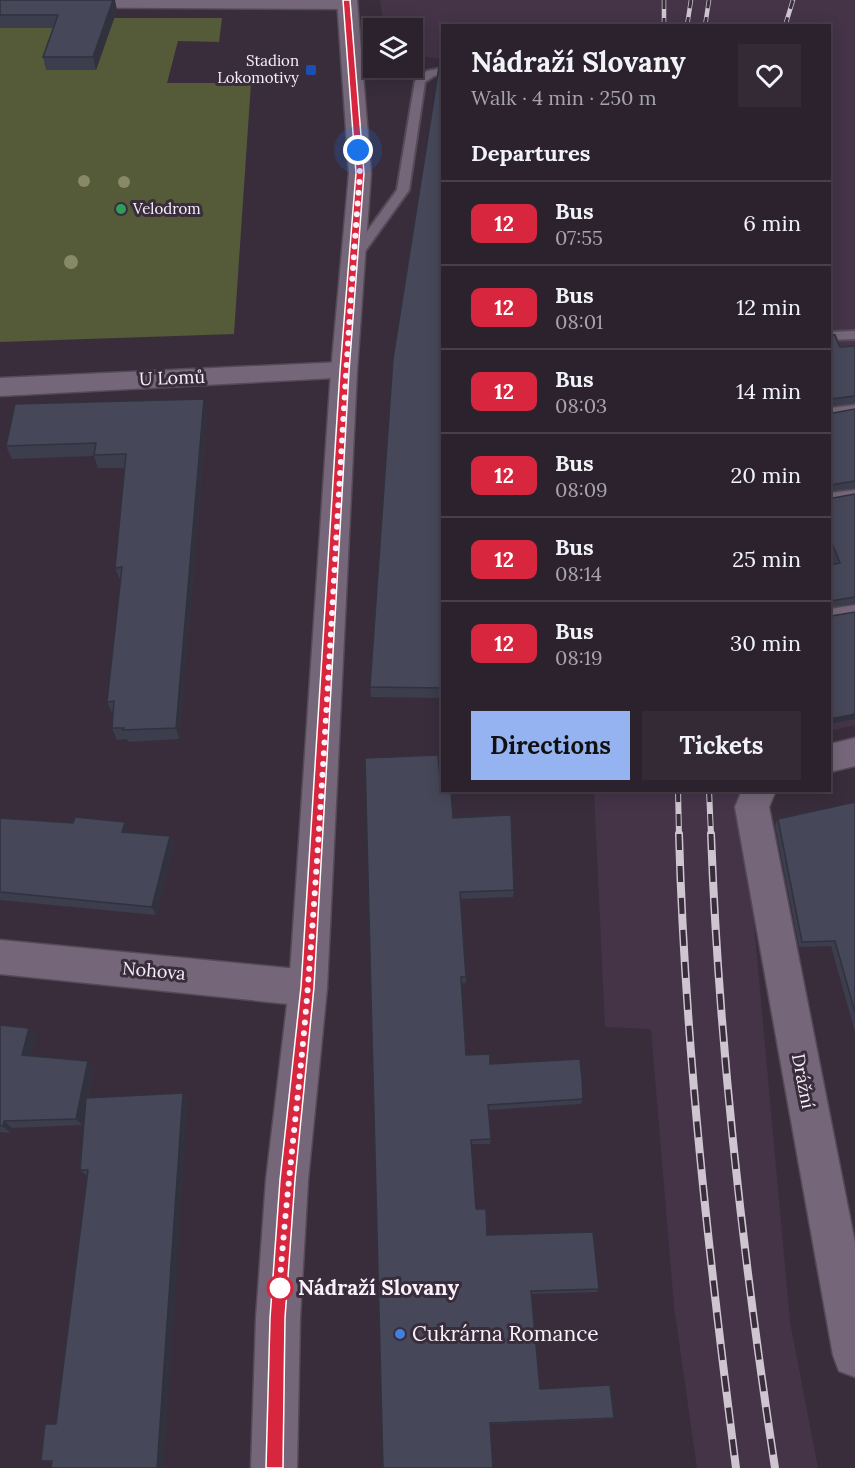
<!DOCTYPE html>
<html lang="en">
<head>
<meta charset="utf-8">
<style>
  :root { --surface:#2b222d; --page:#332a35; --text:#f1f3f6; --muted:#a6a4aa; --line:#473f49; --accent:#95b2f1 }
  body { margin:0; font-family:Lora,serif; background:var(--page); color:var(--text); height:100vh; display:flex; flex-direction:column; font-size:22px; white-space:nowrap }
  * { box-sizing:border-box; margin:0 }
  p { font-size:20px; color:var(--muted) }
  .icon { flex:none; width:33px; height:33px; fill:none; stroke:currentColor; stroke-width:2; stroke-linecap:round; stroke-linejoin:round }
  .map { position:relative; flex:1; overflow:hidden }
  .sheet { position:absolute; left:441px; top:24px; width:390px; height:768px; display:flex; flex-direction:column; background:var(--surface); border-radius:0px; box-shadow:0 3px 15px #0003,0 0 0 2px var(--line) }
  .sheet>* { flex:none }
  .badge { padding:0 12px; border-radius:9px; font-size:21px; line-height:39px }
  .buttons { position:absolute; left:363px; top:18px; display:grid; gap:12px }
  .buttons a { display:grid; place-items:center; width:60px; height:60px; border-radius:0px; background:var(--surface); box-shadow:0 3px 15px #0003,0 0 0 2px var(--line); font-size:30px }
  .you { position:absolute; width:30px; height:30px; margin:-15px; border:4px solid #fff; border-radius:50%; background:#1a73e8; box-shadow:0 0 0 9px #1a73e833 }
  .map>.badge { position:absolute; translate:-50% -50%; box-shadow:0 0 0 3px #fff }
  h2 { padding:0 30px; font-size:22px; line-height:54px }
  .round { display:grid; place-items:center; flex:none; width:63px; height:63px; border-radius:0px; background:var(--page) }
  .overview { display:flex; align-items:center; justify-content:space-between; height:102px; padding:0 30px }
  h1 { font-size:28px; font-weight:700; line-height:45px }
  .button { display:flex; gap:12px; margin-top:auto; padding:12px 30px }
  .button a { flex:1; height:69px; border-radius:0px; background:var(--accent); color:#111; font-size:24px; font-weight:700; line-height:69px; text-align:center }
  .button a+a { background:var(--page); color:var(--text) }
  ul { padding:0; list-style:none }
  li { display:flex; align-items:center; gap:18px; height:84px; padding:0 30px; border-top:2px solid var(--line) }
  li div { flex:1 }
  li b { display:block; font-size:22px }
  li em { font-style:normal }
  li .badge { min-width:66px; font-weight:700; text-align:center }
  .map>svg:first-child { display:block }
</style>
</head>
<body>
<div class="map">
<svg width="855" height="1468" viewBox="0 0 855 1468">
  <rect width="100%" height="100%" fill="#392d3c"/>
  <path fill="#453448" d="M380,0H855V725L830,731V26H442V59L413,55L412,28H384Z
    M594,791H742L790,1322L818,1468H697L674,1306L651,1029L605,1027Z"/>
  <path fill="#555a39" d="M114,18H222L219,42L178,41L167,83H251L234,334L0,342V28H110Z"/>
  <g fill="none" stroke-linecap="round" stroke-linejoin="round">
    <defs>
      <path id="lane" d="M442,68V74L434,76L425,82L409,190L358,261H350V255L397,190L415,81L427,71Z
        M855,331V339L830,340V332Z
        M855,405V415L830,418V408Z
        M855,490V500L830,503V493Z
        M855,605V617L830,621V609Z"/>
      <path id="street" d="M0,0H355L357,3L354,7L347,9L0,7Z
        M344,362L353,365L357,371L353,377L0,396V378Z
        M855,738V766L830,772V744Z
        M742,790H776L769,807L855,1243V1377L839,1371L833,1355L735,807Z
        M0,940L308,970L321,975L327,988L321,1001L308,1006L0,974Z"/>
      <path id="secondary" d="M337,0H357L371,173L357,371L327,988L308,1180L300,1318L297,1468H251L256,1318L266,1180L289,988L331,371L349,173Z"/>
    </defs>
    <use href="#lane" stroke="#554a57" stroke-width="4"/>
    <use href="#street" stroke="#554a57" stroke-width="3"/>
    <use href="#secondary" stroke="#554a57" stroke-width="3"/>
    <use href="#lane" fill="#756779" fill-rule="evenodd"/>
    <use href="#street" fill="#756779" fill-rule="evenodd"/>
    <use href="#secondary" fill="#756779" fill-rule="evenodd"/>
    <defs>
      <path id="rail-far2" d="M664,0V26
        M687,26L691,0
        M705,26L709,0
        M785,26L793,0"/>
      <path id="rail-far1" d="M678,790L679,835
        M709,790L711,835"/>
      <path id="rail" d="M679,834C685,1046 709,1257 736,1468
        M711,834C719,1046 743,1258 775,1468"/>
    </defs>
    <use href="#rail-far2" stroke="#cec5d1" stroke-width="4.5"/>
    <use href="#rail-far1" stroke="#cec5d1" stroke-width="6"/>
    <use href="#rail" stroke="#cec5d1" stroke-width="8"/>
    <use href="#rail-far2" stroke="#392d3c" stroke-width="3" stroke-dasharray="9" stroke-linecap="butt"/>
    <use href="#rail-far1" stroke="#392d3c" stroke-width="4" stroke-dasharray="12" stroke-linecap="butt"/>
    <use href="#rail" stroke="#392d3c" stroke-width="5" stroke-dasharray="16" stroke-linecap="butt"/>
  </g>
  <g fill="#888966">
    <circle cx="84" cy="181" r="6"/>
    <circle cx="124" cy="182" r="6"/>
    <circle cx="71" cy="262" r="7"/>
  </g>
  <path fill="#3c3d4d" d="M0,0L117,10L96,70H46L43,57L53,28H0Z
    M442,67V698L371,697L370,687Z
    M830,323L831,334L840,347L855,346V404V403L831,406L830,411L833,413L855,409V489V488L831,491L830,496L833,498L855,494V604L831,607V616L855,612V719L830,724V565L834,564L830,552Z
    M207,412L179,739L128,742L127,739L117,740L112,728L113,713H112L107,702L121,580H120L115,568L125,468H98L94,456L12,459L6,446Z
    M440,780L453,818L514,890L513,897L461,899L466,977V983H461L466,1055L583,1099L581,1104L489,1110L491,1139L490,1144H471L476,1209L487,1235L599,1289L597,1292L532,1294L540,1389L614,1418L612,1419L490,1424Z
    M855,802V1032L831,946L799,947L775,825L778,819Z
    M0,818L73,823L125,822L129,832L170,836L174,845L156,915L0,900Z
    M0,1025L29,1028L36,1036L30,1056L94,1069L88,1098L183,1093L188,1101L52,1462L41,1461L56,1424L88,1177L80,1170L85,1109L82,1125L12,1128L10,1133L0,1132Z"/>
  <path fill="#31323e" d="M113,0H115L117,10L96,70L93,57Z
    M204,399L207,412L179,739L176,728Z
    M855,714V719L830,724V719Z
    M125,822L129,831L127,841L122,832Z
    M170,836L174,845L156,915L152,907Z
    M29,1028L36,1036L28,1062L22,1055Z
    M88,1061L94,1069L82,1125L76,1119Z
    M183,1093L188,1101L164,1468H157Z
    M4,1121L12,1128L10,1133L3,1126Z"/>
  <path fill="#464759" stroke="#31323e" stroke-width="1.5" d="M0,0H113L93,57H43L58,15H0Z
    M439,67H442V688L370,687L393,359Z
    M830,323L831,334L835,335L840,347L855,346V396L831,399L830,411L833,413L855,409V481L831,485L830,496L833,498L855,494V597L831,601V616L855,612V714L830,719V565L840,563L830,538Z
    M204,399L176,728L123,730L124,728H112L114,701L107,702L122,567L115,568L126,454L94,455L96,443L6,446L15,404Z
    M438,755L440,780L442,779V790H451L453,818L511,815L514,890L460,892L466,977H461L466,1055L490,1054V1064L580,1059L582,1079L583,1099L488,1105L491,1139L471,1140L476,1209H486L487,1235L593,1232L599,1289L531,1291L540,1389L610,1385L614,1418L490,1423L493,1468H383L365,758Z
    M855,802V1012L835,941L802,942L778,819Z
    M75,817L125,822L122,832L170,836L152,907L0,892V818L73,823Z
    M0,1025L29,1028L22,1055L88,1061L76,1119L4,1121L3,1126H0Z
    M183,1093L157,1468H51L52,1461H41L45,1424H56L88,1170H80L86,1098Z"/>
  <path fill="#d7263d" stroke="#fff" stroke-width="1.5" d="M343,0H350L364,173L349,371L314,987L295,1180L285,1318L283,1468H266L270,1318L280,1180L301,987L340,371L356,173Z"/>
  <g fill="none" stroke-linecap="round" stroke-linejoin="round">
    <path stroke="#f8f0fa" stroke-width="6" stroke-dasharray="0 10.8" d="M280,1288L279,1295C286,1191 300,1089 308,985C329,715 339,444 360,173L358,150"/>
  </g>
  <rect fill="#1a4fb4" stroke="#392d3c" stroke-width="2" x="305" y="64" width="12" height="12" rx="3"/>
  <circle fill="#2e9e5b" stroke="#392d3c" stroke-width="2" cx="121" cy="209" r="6"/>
  <circle fill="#fff" stroke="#d7263d" stroke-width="3" cx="280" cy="1288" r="12"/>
  <circle fill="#3f7fe0" stroke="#392d3c" stroke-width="2" cx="400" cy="1334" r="6"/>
  <g text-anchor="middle" stroke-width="6" stroke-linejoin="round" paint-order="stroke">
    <g font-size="15" fill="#f8f0fa" stroke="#392d3c" text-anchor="end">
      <text x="299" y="66">Stadion<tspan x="299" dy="17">Lokomotivy</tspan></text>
      <text x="133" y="214" text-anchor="start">Velodrom</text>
    </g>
    <g font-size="18" fill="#f8f0fa" stroke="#392d3c">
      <text transform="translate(172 378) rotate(-2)" y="6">U Lomů</text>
      <text transform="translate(154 971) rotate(5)" y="6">Nohova</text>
      <text transform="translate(803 1081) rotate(79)" y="6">Drážní</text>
    </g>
    <g font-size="21" font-weight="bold" fill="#f8f0fa" stroke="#392d3c" text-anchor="start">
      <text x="298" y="1295">Nádraží Slovany</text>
    </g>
    <g font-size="21" fill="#f8f0fa" stroke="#392d3c" text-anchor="start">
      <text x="412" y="1341">Cukrárna Romance</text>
    </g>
  </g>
</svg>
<div class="buttons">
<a><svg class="icon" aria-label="layers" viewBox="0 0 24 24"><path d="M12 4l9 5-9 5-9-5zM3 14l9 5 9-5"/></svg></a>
</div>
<div class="you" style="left:358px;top:150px"></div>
<section class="sheet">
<div class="overview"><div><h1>Nádraží Slovany</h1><p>Walk · 4 min · 250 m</p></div><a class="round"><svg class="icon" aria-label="heart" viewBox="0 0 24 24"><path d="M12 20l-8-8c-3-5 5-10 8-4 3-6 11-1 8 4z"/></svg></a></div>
<h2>Departures</h2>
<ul>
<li><span class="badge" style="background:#d7263d;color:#fff">12</span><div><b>Bus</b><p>07:55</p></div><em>6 min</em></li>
<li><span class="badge" style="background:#d7263d;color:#fff">12</span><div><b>Bus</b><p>08:01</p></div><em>12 min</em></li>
<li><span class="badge" style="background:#d7263d;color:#fff">12</span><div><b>Bus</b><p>08:03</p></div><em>14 min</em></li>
<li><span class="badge" style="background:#d7263d;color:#fff">12</span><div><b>Bus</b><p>08:09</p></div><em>20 min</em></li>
<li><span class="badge" style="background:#d7263d;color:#fff">12</span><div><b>Bus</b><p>08:14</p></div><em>25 min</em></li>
<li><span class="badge" style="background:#d7263d;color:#fff">12</span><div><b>Bus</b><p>08:19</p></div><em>30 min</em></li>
</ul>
<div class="button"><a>Directions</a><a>Tickets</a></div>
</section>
</div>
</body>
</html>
